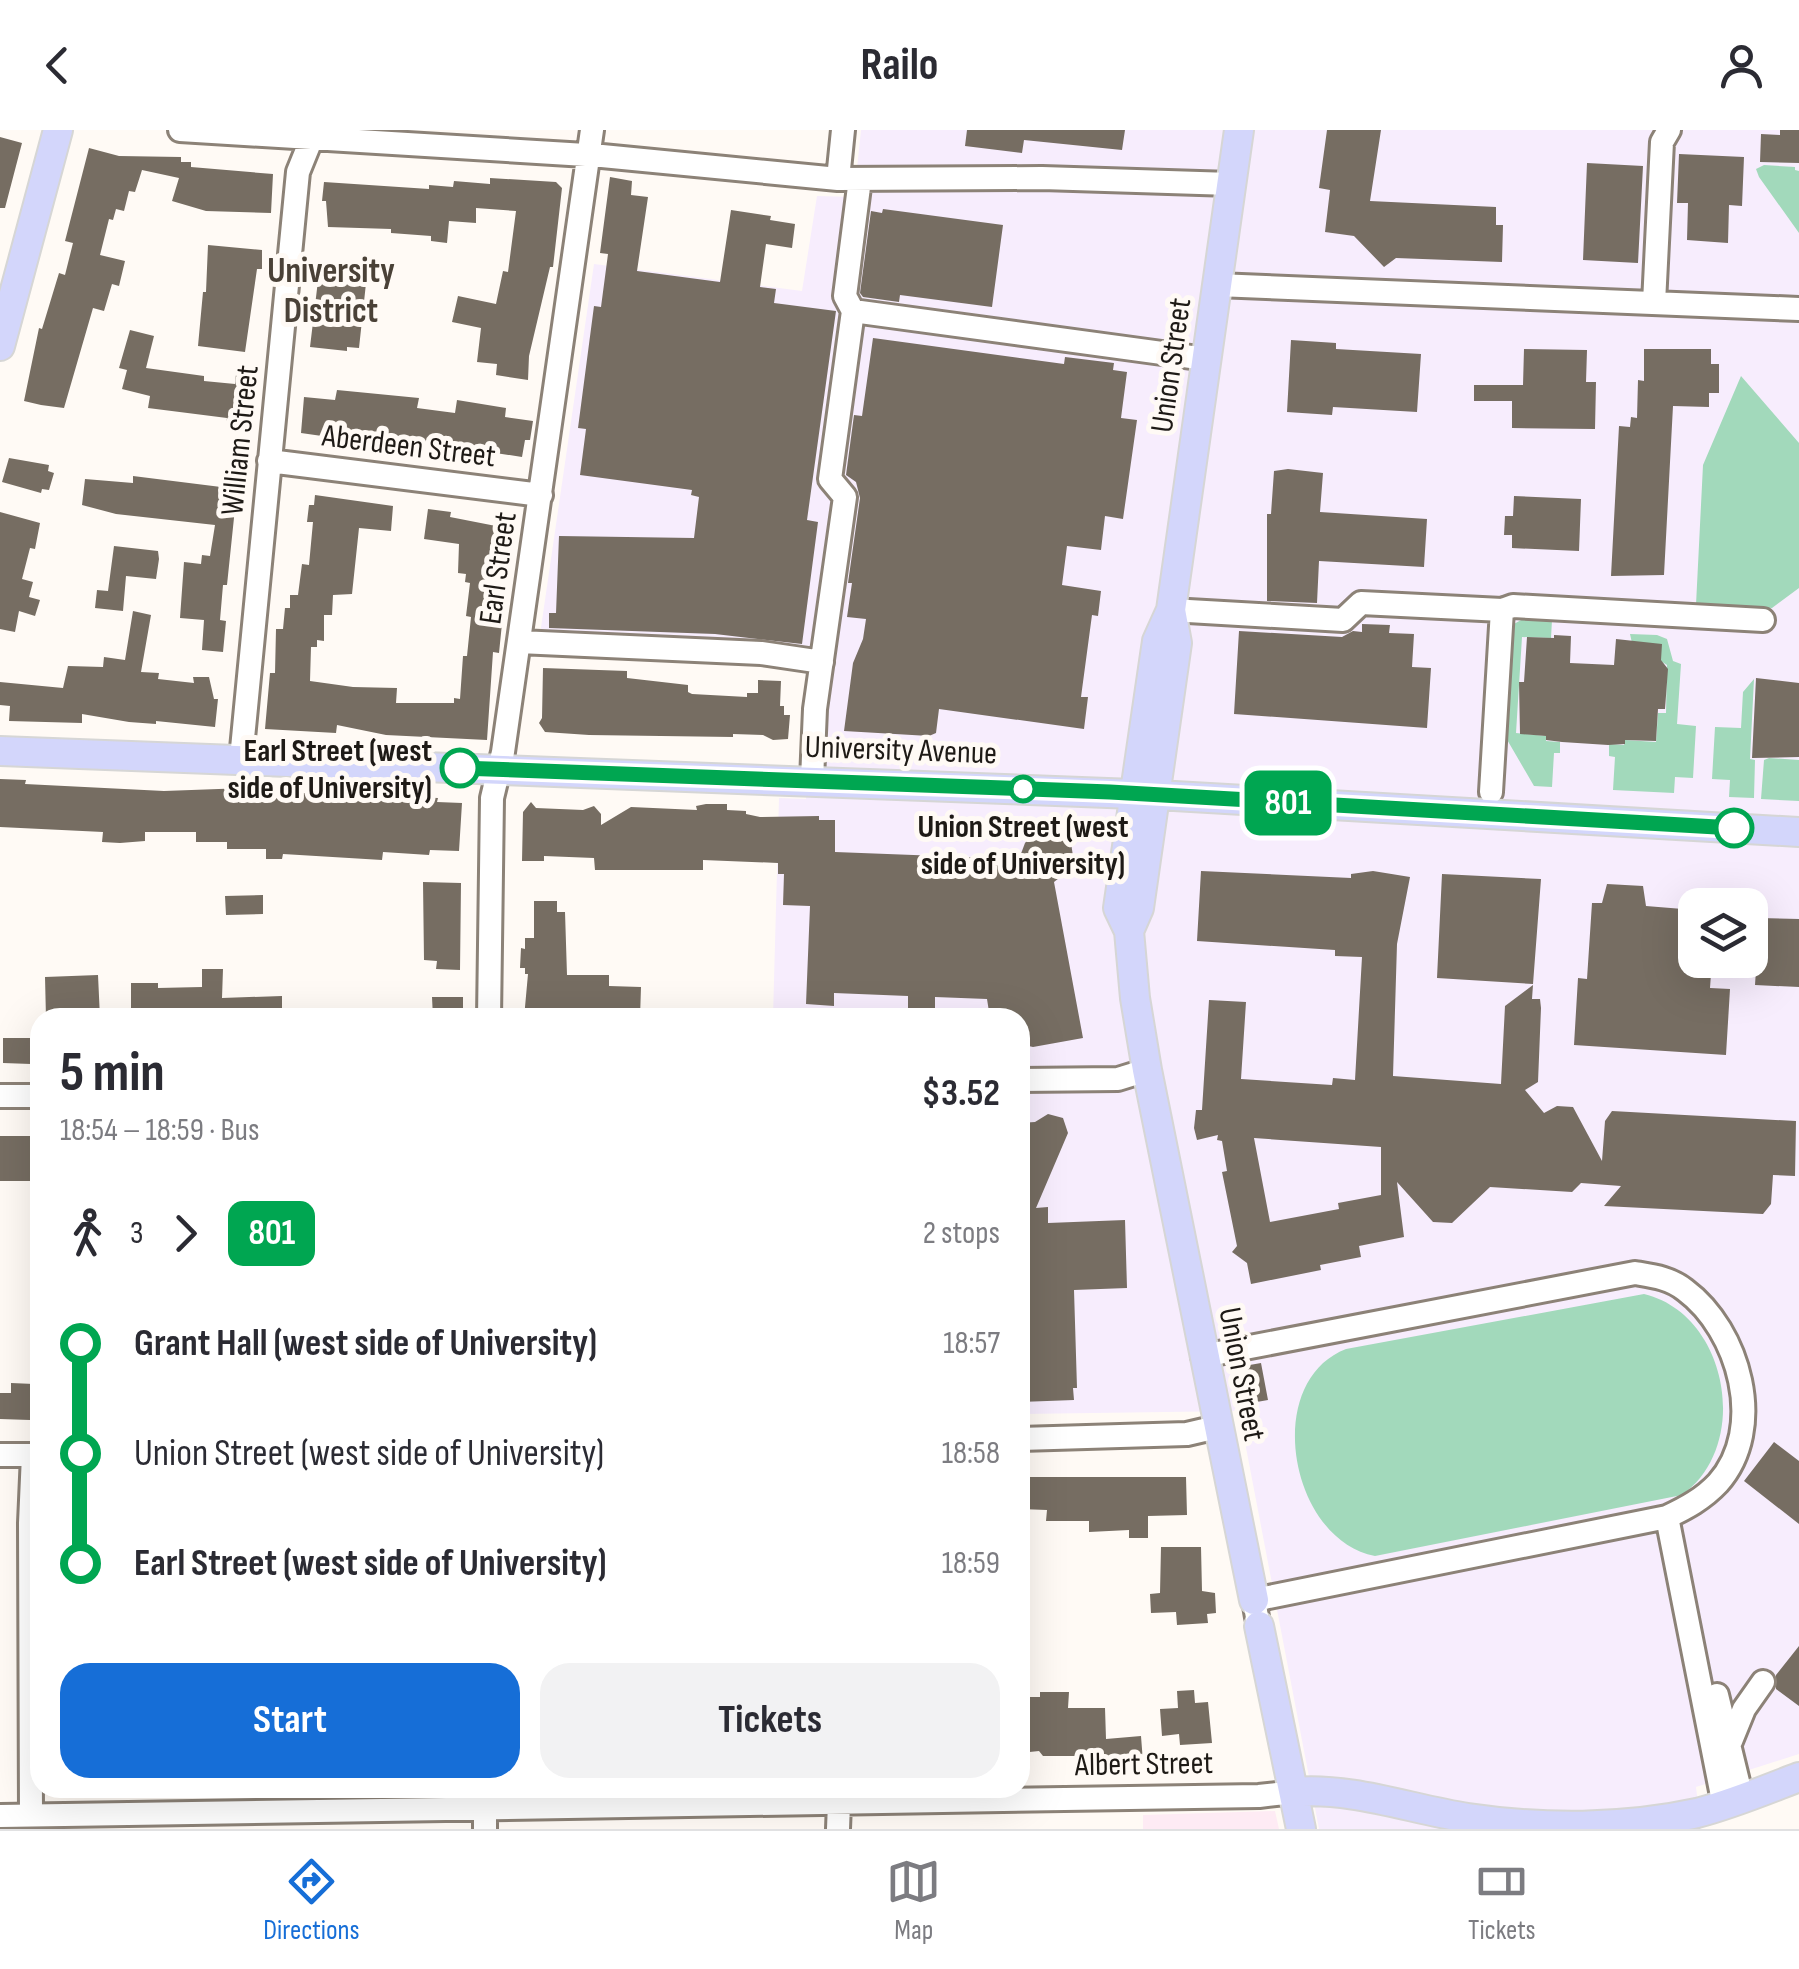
<!DOCTYPE html>
<html lang="en">
<head>
<meta charset="utf-8">
<style>
  :root { --surface:#fff; --page:#f2f2f3; --text:#2b2b33; --muted:#7c7c81; --line:#e1e1e2; --accent:#166ed7 }
  body { margin:0; font-family:"Sofia Sans Condensed",sans-serif; background:var(--page); color:var(--text); height:100vh; display:flex; flex-direction:column; font-size:38px; white-space:nowrap }
  * { box-sizing:border-box; margin:0 }
  p { font-size:32px; color:var(--muted) }
  .icon { flex:none; width:55px; height:55px; fill:none; stroke:currentColor; stroke-width:2; stroke-linecap:round; stroke-linejoin:round }
  .map { position:relative; flex:1; overflow:hidden }
  .drawer { position:absolute; left:30px; top:878px; width:1000px; height:790px; display:flex; flex-direction:column; background:var(--surface); border-radius:30px; box-shadow:0 10px 40px #0002 }
  .drawer>* { flex:none }
  .badge { padding:0 20px; border-radius:15px; font-size:35px; line-height:65px }
  .buttons { position:absolute; left:1678px; top:758px; display:grid; gap:20px }
  .buttons a { display:grid; place-items:center; width:90px; height:90px; border-radius:20px; background:var(--surface); box-shadow:0 10px 40px #0002; font-size:50px }
  .map>.badge { position:absolute; translate:-50% -50%; box-shadow:0 0 0 5px #fff }
  .legs { display:flex; align-items:center; gap:15px; height:110px; padding:0 30px; font-size:32px }
  .legs p { margin-inline-start:auto }
  .summary { display:flex; align-items:center; justify-content:space-between; height:170px; padding:0 30px }
  h1 { font-size:55px; font-weight:700; line-height:75px }
  .primary-button { display:flex; gap:20px; margin-top:auto; padding:20px 30px }
  .primary-button a { flex:1; height:115px; border-radius:30px; background:var(--accent); color:#fff; font-size:40px; font-weight:700; line-height:115px; text-align:center }
  .primary-button a+a { background:var(--page); color:var(--text) }
  ul { padding:0 30px; list-style:none }
  li { display:flex; align-items:center; gap:35px; height:110px; font-size:38px }
  li i { display:grid; place-items:center; width:15px; height:100%; margin:0 12px; background:currentColor }
  li i::after { content:''; width:25px; height:25px; margin:-12px; border:8px solid; border-radius:50%; background:var(--surface) }
  li p { margin-inline-start:auto }
  li:first-child i { background:linear-gradient(#0000 50%,currentColor 0) }
  li:last-child i { background:linear-gradient(currentColor 50%,#0000 0) }
  header { display:flex; justify-content:space-between; align-items:center; height:130px; padding:0 30px; background:var(--surface); font-size:45px; font-weight:700 }
  .tabs { display:flex; justify-content:space-around; align-items:center; height:140px; border-top:2px solid var(--line); background:var(--surface); font-size:28px; color:var(--muted) }
  .tabs a { display:grid; justify-items:center; gap:5px }
  .tabs .selected { color:var(--accent) }
  .map>svg:first-child { display:block }
</style>
</head>
<body>
<header><svg class="icon" aria-label="back" viewBox="0 0 24 24"><path d="M15 5l-7 7 7 7"/></svg>Railo<svg class="icon" aria-label="person" viewBox="0 0 24 24"><circle cx="12" cy="8" r="4"/><path d="M4 21q1-7 8-7t8 7"/></svg></header>
<div class="map">
<svg width="1799" height="1699" viewBox="0 0 1799 1699">
  <rect width="100%" height="100%" fill="#fffaf5"/>
  <path fill="#feebf4" d="M1275,1681L1279,1699H1143V1685Z"/>
  <path fill="#f7edfd" fill-rule="evenodd" d="M861,0H1799V1624L1696,1657L1701,1699H1319L1239,1281L1020,1284V888L773,887L779,668L806,669L809,533L537,525L594,134L802,161L817,66L854,67ZM1695,775H1750V830H1695Z"/>
  <path fill="#a2d9bb" d="M1764,35L1795,37V40L1799,41V103L1759,47L1756,39Z
    M1741,246L1799,313V458L1772,478L1696,475L1703,335Z
    M1523,489L1552,490L1551,508L1522,507L1516,603L1546,606V611L1560,612V623H1554L1552,657L1534,656L1502,601L1512,495Z
    M1630,504L1657,505L1667,509L1673,531L1681,534L1677,594L1696,596L1693,648L1675,647L1674,663L1613,660L1615,627L1609,626V614L1624,615L1625,610L1656,612L1658,583H1666L1667,535L1632,513Z
    M1754,549L1750,629L1755,630L1754,668L1729,667L1730,650L1712,649L1715,597L1741,598L1743,562Z
    M1769,628L1799,630V671L1761,669L1764,630Z
    M1644,1164C1728,1184 1752,1315 1682,1365L1375,1426C1290,1410 1261,1252 1346,1219Z"/>
  <path fill="#766d62" fill-rule="evenodd" d="M967,0H1125L1122,20L1024,10L1022,23L965,16Z
    M1327,0H1381L1370,71L1496,77V95H1503L1502,132L1396,128L1384,137L1354,106L1325,102L1330,60L1319,58Z
    M1780,0H1799V33L1760,32L1761,4L1780,5Z
    M0,7L22,13L5,78H0Z
    M89,18L119,26L181,27V32H191V37L273,44L271,83L206,81L172,71L179,48L142,40L135,62L129,61L124,81L116,79L113,90L109,89L100,125L125,131L119,156L112,154L104,181L93,178L64,278L41,275L24,271L39,198L42,199L59,143L65,145L73,113L65,111Z
    M1679,24L1744,27L1742,76L1729,75L1728,113L1687,110L1688,73H1677Z
    M1587,33L1643,36L1638,133L1583,130Z
    M610,47L632,51L631,65L648,67L637,141L720,152L731,80L771,86L770,90L795,94L792,118L766,114L760,157L776,159L774,173L836,181L807,390L818,392L802,514L715,504L549,498V483H556L559,406L694,408L699,367L691,365L692,360L580,345L586,299L578,298L594,176L601,177L608,124L600,123Z
    M490,48L556,52L562,58L553,137H550L529,226L528,250L496,245L497,234L477,232L481,198L452,192L458,166L496,174L503,141L508,142L516,81L476,78V93L449,91L447,113L431,111V106L391,103V99L328,97L326,71H322L324,52L429,59V55L453,57L454,51L490,54Z
    M883,79L1003,95L992,177L900,165L899,172L863,167L860,163L871,81L882,83Z
    M208,115L262,120V139H257L245,222L198,216L203,162H206Z
    M320,134L356,136L355,143L367,144L359,218L347,217V221L310,217Z
    M130,200L154,206L146,238L204,246V251L235,254L236,244L254,246L249,296L226,294L227,288L148,278L150,266L122,259L127,240L119,238Z
    M873,208L1064,234L1065,227L1114,233L1113,240L1127,242L1121,288L1137,290L1123,389L1105,386L1101,420L1067,416L1062,455L1101,461L1098,486L1092,485L1081,567H1088L1084,599L939,579L936,603L929,606L844,601L853,533L863,509L866,489L847,487L852,453H848L860,368L856,352L846,345L854,285L862,286Z
    M1291,210L1336,213V219L1421,224L1417,282L1333,277L1332,285L1287,282Z
    M1524,219L1587,220L1586,252H1596L1595,299L1512,298V271H1474V255H1523Z
    M1644,219H1711V234H1719V263H1709V277L1673,276L1664,445L1611,446L1619,296L1630,297L1631,287L1637,288L1638,250L1644,251Z
    M337,260L419,268L417,278L455,283L457,270L506,278L505,287L533,291L530,310H525L522,327L354,301L345,304L322,301V306L301,303L304,267L335,270Z
    M9,328L49,335L48,341L54,343L49,360L42,359L41,363L2,352Z
    M1288,339L1323,343L1320,382L1427,389L1424,437L1319,431L1317,473L1267,471V384H1271L1274,341Z
    M133,346L237,359L227,455H223L220,490L226,491L223,522L202,520L204,490L180,488L184,432L201,434L202,425L210,426L215,395L116,384L82,375L85,349L133,353Z
    M315,365L393,376L391,401L359,398L352,464L333,465L332,485H324V511L317,510V517H311L310,551L353,557L397,558L396,573H454V568L460,569L463,526H467L471,487L466,486L470,453L465,452L466,444L458,443L459,414L424,409L428,379L451,382L450,387L501,397L495,463L505,464L499,523L493,522L487,610L386,605L337,595L336,603L265,599L270,543H275L276,499H283L285,478H290V465H298L302,434L309,435L313,392H307L309,375H314Z
    M1514,366L1581,369L1579,421L1512,418V405H1504L1505,386H1513Z
    M0,382L40,393L35,419L30,418L22,449L33,452L29,467L40,470L35,486L19,481L15,502L0,499Z
    M114,416L158,421L159,429L156,449L126,446L123,481L95,478L97,460L108,461Z
    M133,481L151,485L141,542L159,543L158,549L194,553L193,547H209L214,569H218L215,597L156,591V594L129,592L82,584V593L9,591L10,576L0,575V552L63,558L68,536L103,537L104,527L125,530Z
    M1362,494L1390,495L1389,503L1414,504L1412,537L1431,538L1427,598L1234,584L1239,501L1342,507L1353,501L1362,502Z
    M1554,505L1571,506L1570,533L1614,535L1616,509L1662,514L1661,530L1668,539L1665,579H1658L1656,611L1625,610V614L1608,615L1562,612L1546,610V606L1520,604L1519,552H1524L1527,507L1554,508Z
    M543,538L627,541V548L688,555V562L692,564L747,567V563H758V550L781,551L780,576H784V585H790L788,609L773,610L763,605L733,604V607L589,605L545,602L539,593L542,588Z
    M1756,548L1799,553V627L1752,628Z
    M0,649L26,650L25,654L164,661L246,658V663H254V668H291V663H322L438,668L437,672L462,673L459,721L430,720L429,725L383,722L382,730L283,724L282,729H266V719H227V712H196V702H145V711L120,713L102,712L103,702L0,697Z
    M531,672L536,678L583,680L594,676L601,684V695L631,677L697,680L696,676L706,674H727V680L746,681V684L760,687L819,686V690H835V722L1019,729L1025,713L1033,704L1048,699L1061,703L1071,713L1073,726L1068,741L1054,752L1083,908L1033,917L1020,914V888H990L987,869L935,867V880L925,879L908,878V866L834,863V876L806,874L810,776L783,775L784,744H778V733L703,730V740H595L594,728L544,726V731H522L523,682Z
    M1201,741L1351,748V744L1373,741L1410,747L1397,814L1393,946L1501,954L1505,876L1533,855L1532,869H1540L1541,878L1538,952L1525,960L1544,983L1557,976L1573,977L1602,1031L1605,991L1612,981L1796,991L1795,1046L1773,1045L1771,1074L1763,1084L1604,1076L1621,1056L1581,1053L1572,1062L1490,1057L1452,1093L1433,1092L1397,1052L1404,1107L1359,1116L1361,1127L1320,1135L1321,1140L1251,1154L1247,1133L1232,1122L1237,1116L1222,1042L1227,1041L1222,1011L1217,1010L1218,1005L1197,1010L1194,998L1196,980H1202L1209,870L1246,872L1241,949L1332,955L1333,948L1355,950L1362,827L1335,826V820L1197,811ZM1254,1008L1381,1017V1065L1338,1073L1339,1079L1270,1092Z
    M1442,744L1541,749L1533,854L1437,848Z
    M423,752L461,753L460,840L436,839L437,831L424,830Z
    M1607,754L1643,756L1646,776L1695,780V830H1712L1710,858L1730,859L1726,925L1574,915L1578,848L1587,849L1592,773H1602Z
    M263,765V784L226,785L225,766Z
    M534,771H557V782H565L567,845H609V856L641,857L640,888H524L528,844H525V838H520L521,818L525,819V808H534Z
    M1759,788L1799,789V857L1755,855L1758,808L1750,807V789Z
    M202,839H223L222,868L282,866V888H131V853H158V858L202,857Z
    M98,845L100,888H46L45,847Z
    M432,867H463V888H433Z
    M3,908H31V934L3,933Z
    M1048,984L1063,988L1068,1003L1036,1078L1048,1077V1093L1125,1090L1127,1158L1074,1160L1077,1258H1073L1074,1270L1020,1272V993L1035,992Z
    M0,1006H40L38,1043H34V1051H0Z
    M1261,1233L1268,1270L1251,1273L1244,1236Z
    M11,1253L34,1254L30,1290L0,1289V1263H11Z
    M1774,1312L1799,1331V1394L1744,1351Z
    M1020,1347H1186L1187,1385L1148,1386V1408H1129V1400L1089,1402V1391H1046L1047,1380L1020,1379Z
    M1161,1417H1201L1202,1461L1215,1463L1216,1483L1207,1484L1208,1493L1177,1495L1176,1482L1151,1483L1150,1464L1160,1463Z
    M1799,1516V1576L1776,1559V1545Z
    M1194,1560L1195,1573L1208,1572L1212,1613L1180,1615L1179,1604L1162,1606L1160,1579L1178,1578L1177,1561Z
    M1040,1562H1069L1068,1578H1105L1106,1609L1141,1606L1143,1632L1119,1634L1118,1626H1043L1039,1621L1020,1623V1567H1040Z"/>
  <g fill="none" stroke-linecap="round" stroke-linejoin="round">
    <defs>
      <path id="minor" d="M180,0L602,26L838,49L1042,48L1231,54
        M838,49L843,0
        M1217,155L1799,179
        M1654,173L1662,12L1669,0
        M853,181L1206,229
        M269,331L541,365
        M1171,480L1343,490L1361,473L1502,480L1513,476L1763,490
        M519,512L761,523L822,532
        M241,629L298,42L315,0
        M812,650L815,579L845,367L830,349L853,181L845,166L860,49
        M1491,662L1502,480
        M489,888L492,668L503,622L592,0
        M1020,950L1118,949L1147,940
        M0,966H40
        M1203,1226L1635,1143C1653,1146 1670,1148 1685,1160C1739,1200 1767,1298 1718,1353C1703,1369 1686,1378 1667,1387L1254,1470L1257,1487
        M1020,1309L1187,1304L1217,1297
        M0,1325H40
        M1667,1387L1724,1676
        M1717,1565L1742,1668
        M1731,1611L1744,1579L1763,1552
        M31,1685L30,1393L33,1325
        M0,1686L1259,1666L1294,1662
        M485,1699V1658
        M838,1699L839,1673"/>
      <path id="major" d="M1239,0L1171,480L1157,511L1118,778L1129,801L1135,868L1147,940L1254,1470
        M0,216L58,0
        M0,621L1134,664
        M1157,665L1799,702
        M1129,801L1139,778L1177,513L1171,480
        M1259,1496L1301,1699
        M1294,1662C1352,1657 1410,1679 1468,1688C1542,1699 1624,1699 1697,1683C1732,1674 1765,1660 1799,1647"/>
    </defs>
    <use href="#minor" stroke="#8c8277" stroke-width="28"/>
    <use href="#major" stroke="#d6d6d5" stroke-width="32"/>
    <use href="#minor" stroke="#fff" stroke-width="22"/>
    <use href="#major" stroke="#d3d6fb" stroke-width="28"/>
  </g>
  <g fill="none" stroke-linecap="round" stroke-linejoin="round">
    <defs>
      <path id="line-1" d="M460,638L1110,662L1734,698"/>
    </defs>
    <use href="#line-1" stroke="#fff" stroke-width="22"/>
    <use href="#line-1" stroke="#00a651" stroke-width="15"/>
  </g>
  <g fill="#fff" stroke="#00a651" stroke-width="5">
    <circle cx="460" cy="638" r="18"/>
    <circle cx="1023" cy="659" r="12"/>
    <circle cx="1734" cy="698" r="18"/>
  </g>
  <g text-anchor="middle" stroke-width="10" stroke-linejoin="round" paint-order="stroke">
    <g font-size="32" fill="#1e1a16" stroke="#fffaf5">
      <text transform="translate(1170 235) rotate(-82)" y="11">Union Street</text>
      <text transform="translate(239 310) rotate(-84)" y="11">William Street</text>
      <text transform="translate(409 315) rotate(7)" y="11">Aberdeen Street</text>
      <text transform="translate(497 438) rotate(-82)" y="11">Earl Street</text>
      <text transform="translate(901 619) rotate(2)" y="11">University Avenue</text>
      <text transform="translate(1243 1244) rotate(79)" y="11">Union Street</text>
      <text transform="translate(1144 1633) rotate(-1)" y="11">Albert Street</text>
    </g>
    <g font-size="32" font-weight="bold" fill="#1e1a16" stroke="#fffaf5" text-anchor="end">
      <text x="432" y="631">Earl Street (west<tspan x="432" dy="37">side of University)</tspan></text>
      <text x="1023" y="707" text-anchor="middle">Union Street (west<tspan x="1023" dy="37">side of University)</tspan></text>
    </g>
    <g font-size="35" font-weight="bold" fill="#4a4137" stroke="#fffaf5">
      <text x="331" y="152">University<tspan x="331" dy="40">District</tspan></text>
    </g>
  </g>
</svg>
<div class="buttons">
<a><svg class="icon" aria-label="layers" viewBox="0 0 24 24"><path d="M12 4l9 5-9 5-9-5zM3 14l9 5 9-5"/></svg></a>
</div>
<b class="badge" style="left:1288px;top:673px;background:#00a651;color:#fff">801</b>
<section class="drawer">
<div class="summary"><div><h1>5 min</h1><p>18:54 – 18:59 · Bus</p></div><b>$3.52</b></div>
<div class="legs"><svg class="icon" aria-label="walk" viewBox="0 0 24 24"><circle cx="13" cy="4" r="2"/><path d="M13 8l-2 6 4 7M11 14l-3 7M7 12l3-4h3l4 4"/></svg>3<svg class="icon" aria-label="forward" viewBox="0 0 24 24"><path d="M9 5l7 7-7 7"/></svg><b class="badge" style="background:#00a651;color:#fff">801</b><p>2 stops</p></div>
<ul>
<li><i style="color:#00a651"></i><b>Grant Hall (west side of University)</b><p>18:57</p></li>
<li><i style="color:#00a651"></i><span>Union Street (west side of University)</span><p>18:58</p></li>
<li><i style="color:#00a651"></i><b>Earl Street (west side of University)</b><p>18:59</p></li>
</ul>
<div class="primary-button"><a>Start</a><a>Tickets</a></div>
</section>
</div>
<nav class="tabs">
<a class="selected"><svg class="icon" aria-label="directions" viewBox="0 0 24 24"><path d="M12 3l9 9-9 9-9-9zM9 14v-3h6M13 9l2 2-2 2"/></svg>Directions</a>
<a><svg class="icon" aria-label="map" viewBox="0 0 24 24"><path d="M3 6l6-2 6 2 6-2v14l-6 2-6-2-6 2zM9 4v14M15 6v14"/></svg>Map</a>
<a><svg class="icon" aria-label="tickets" viewBox="0 0 24 24"><path d="M3 7h18v10H3zM15 7v10"/></svg>Tickets</a>
</nav>
</body>
</html>
